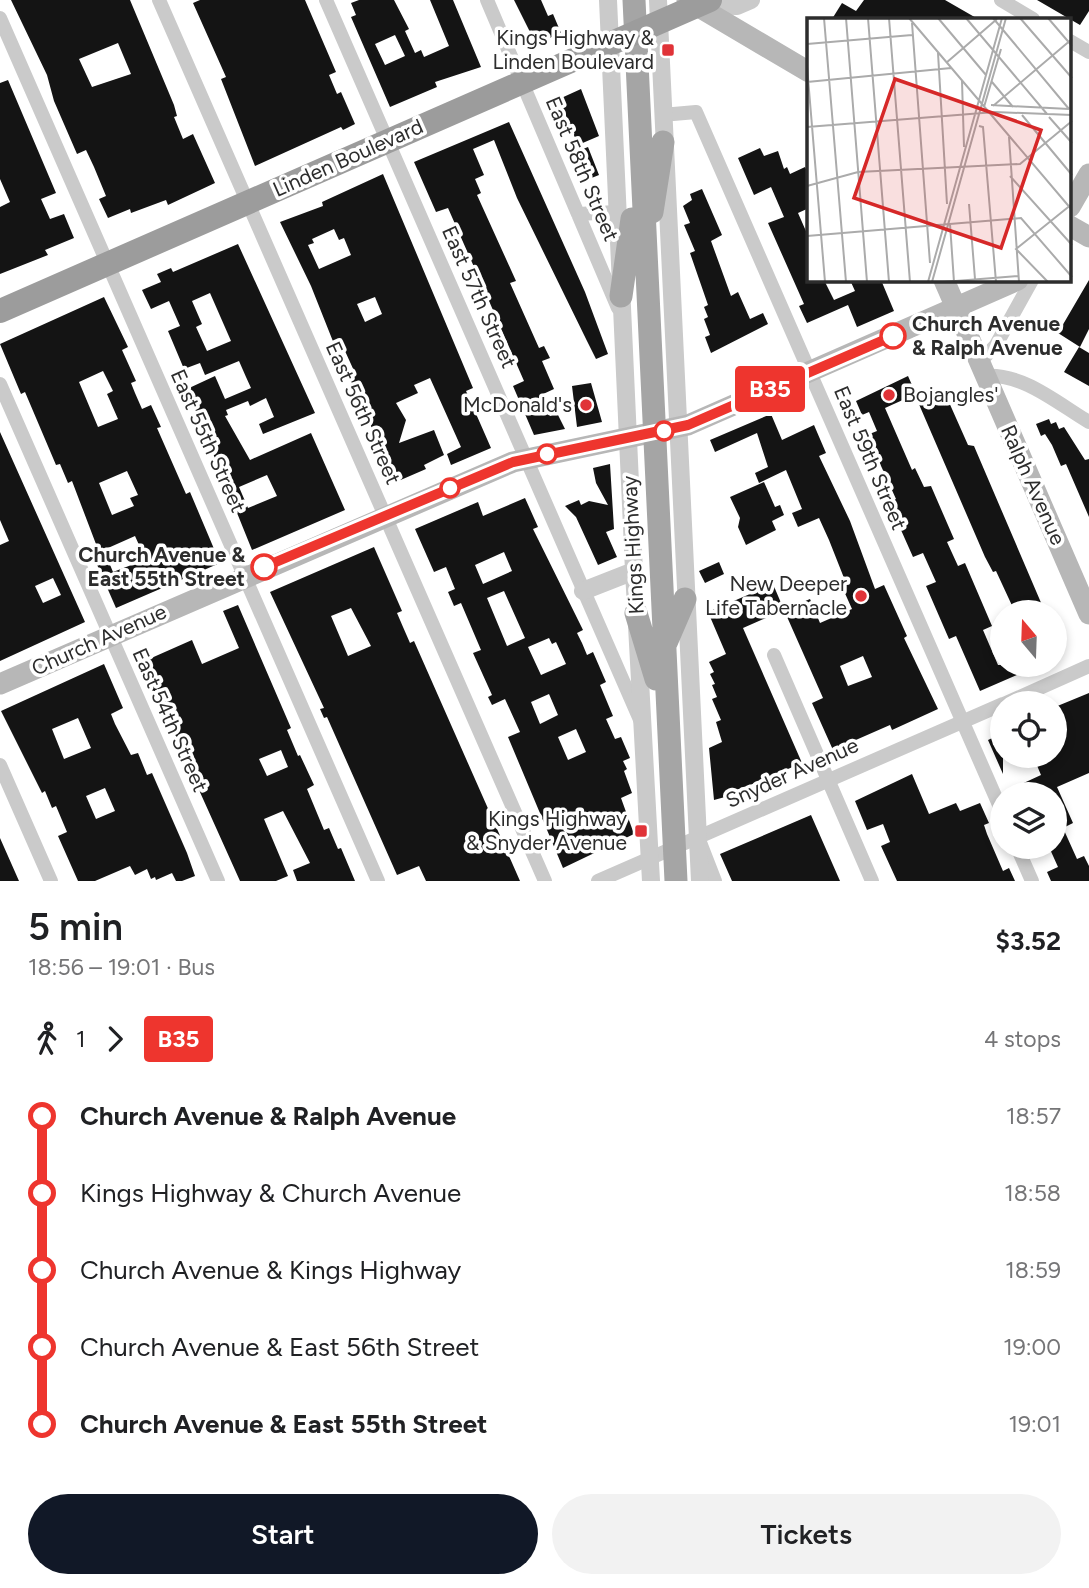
<!DOCTYPE html>
<html lang="en">
<head>
<meta charset="utf-8">
<style>
  :root { --surface:#fff; --page:#f2f2f2; --text:#202124; --muted:#757577; --accent:#111827 }
  body { margin:0; font-family:Figtree,sans-serif; background:var(--page); color:var(--text); height:100vh; display:flex; flex-direction:column; font-size:26px; white-space:nowrap }
  * { box-sizing:border-box; margin:0 }
  p { font-size:23px; color:var(--muted) }
  .icon { flex:none; width:38px; height:38px; fill:none; stroke:currentColor; stroke-width:2; stroke-linecap:round; stroke-linejoin:round }
  .map { position:relative; height:881px; overflow:hidden }
  .details { display:flex; flex-direction:column; background:var(--surface); flex:1 }
  .details>* { flex:none }
  .badge { padding:0 14px; border-radius:5px; font-size:24px; line-height:46px }
  .needle { width:46px; rotate:341deg }
  .tools { position:absolute; left:990px; top:600px; display:grid; gap:14px }
  .tools a { display:grid; place-items:center; width:77px; height:77px; border-radius:50%; background:var(--surface); box-shadow:0 4px 10px #0003; font-size:35px }
  .map>.badge { position:absolute; translate:-50% -50%; box-shadow:0 0 0 4px #fff }
  .legs { display:flex; align-items:center; gap:10px; height:77px; padding:0 28px; font-size:23px }
  .legs p { margin-inline-start:auto }
  .summary { display:flex; align-items:center; justify-content:space-between; height:119px; padding:0 28px }
  h1 { font-size:38px; font-weight:600; line-height:52px }
  .primary-button { display:flex; gap:14px; margin-top:auto; padding:14px 28px }
  .primary-button a { flex:1; height:80px; border-radius:42px; background:var(--accent); color:#fff; font-size:28px; font-weight:600; line-height:80px; text-align:center }
  .primary-button a+a { background:var(--page); color:var(--text) }
  ul { padding:0 28px; list-style:none }
  li { display:flex; align-items:center; gap:24px; height:77px; font-size:26px }
  li i { display:grid; place-items:center; width:10px; height:100%; margin:0 9px; background:currentColor }
  li i::after { content:''; width:18px; height:18px; margin:-9px; border:5px solid; border-radius:50%; background:var(--surface) }
  li p { margin-inline-start:auto }
  li:first-child i { background:linear-gradient(#0000 50%,currentColor 0) }
  li:last-child i { background:linear-gradient(currentColor 50%,#0000 0) }
  .map>svg:first-child { display:block }
</style>
</head>
<body>
<div class="map">
<svg width="1089" height="881" viewBox="0 0 1089 881">
  <rect width="100%" height="100%" fill="#fff"/>
  <path fill="#141414" fill-rule="evenodd" d="M11,0H130L174,105L177,116L174,117L183,139L193,134L215,183L168,205L166,200L131,213L130,209L108,218L99,199L106,196L94,167L86,150L77,154L54,101L47,75ZM118,43L131,74L92,87L79,59Z
    M200,0H305L336,72L329,75L337,94L341,92L355,124L343,130L341,127L255,166L221,79L226,77L193,3Z
    M359,0H394L409,29L405,31L415,53L421,50L424,57L449,46L430,0H453L481,67L435,82L437,87L390,107L351,17L356,15L351,3ZM395,35L405,56L385,65L375,44Z
    M514,0H541L548,16L553,14L561,33L536,44Z
    M864,0H945L978,19H832L842,3L856,11Z
    M1037,0H1089V11L1080,25Z
    M8,80L56,193L41,199L50,219L64,214L74,238L45,250L48,255L0,274V207L10,202L0,179V83Z
    M581,89L599,136L578,145L559,99Z
    M509,122L585,292L608,354L596,359L587,341L517,198L494,140L473,149L484,175L475,179L481,193L477,195L516,281L510,283L539,348L544,346L550,358L542,361L554,389L541,395L550,416L557,413L565,429L534,435L513,386L524,381L482,285L448,208L436,212L414,162Z
    M588,147L599,175L589,179L578,151Z
    M760,148L764,156L778,151L784,169L787,167L790,174L805,167L809,175V208L798,213L809,238V280H824L834,300L855,291L850,280H881L894,311L857,327L848,305L807,323L799,306L804,304L768,223L784,217L771,187L754,195L738,158Z
    M383,174L473,388L466,391L491,448L451,465L447,454L461,447L430,378L414,385L418,393L396,403L406,420L399,443L434,430L444,455L424,465L426,469L396,482L350,379L355,373L345,351L338,354L311,286L280,222L323,206L322,202ZM334,229L339,240L344,238L351,255L319,269L308,245L314,243L312,239ZM375,297L382,314L365,322L357,304Z
    M702,189L722,235L711,241L731,296L738,292L750,319L763,313L768,324L711,353L705,337L710,335L704,319L708,317L704,307L708,305L690,253L695,251L684,225L690,223L683,206L692,200L690,194Z
    M238,244L315,413L263,434L259,424L274,417L266,398L250,406L248,401L226,410L228,415L225,416L250,460L311,433L345,510L252,550L187,389L215,376L225,399L251,388L246,377L239,361L205,375L200,363L184,369L168,331L180,326L169,301L151,309L142,290L161,282L157,274L171,268L173,272ZM210,293L231,341L207,351L196,327L202,324L192,301ZM267,475L277,496L248,508L239,487Z
    M1089,280V329L1080,347L1058,333Z
    M104,297L128,347L122,350L136,381L131,383L135,393L142,409L151,405L161,427L157,428L186,494L190,492L220,563L116,608L95,560L106,555L113,572L134,564L133,561L144,556L135,536L99,552L72,481L68,483L60,464L56,465L25,392L21,394L0,344ZM103,371L113,391L107,394L118,419L98,427L79,382ZM127,471L138,495L130,498L134,506L112,515L99,483Z
    M1079,347L1089,353V386L1064,372Z
    M908,376L916,394L885,408L912,470L915,468L924,487L931,486L954,539L947,542L958,566L965,563L992,626L983,630L998,665H1040L980,691L956,636L949,639L926,586L936,582L923,553L913,557L889,503L896,499L867,435L877,431L869,412L862,415L856,401Z
    M591,383L602,422L577,427L572,386Z
    M944,391L968,445L974,446L1045,612H1015L996,571L993,572L985,557L918,402Z
    M771,414L782,440L814,425L826,453L819,456L850,521L875,589L884,585L907,636L904,638L938,709L892,730L890,725L833,750L812,703L823,698L784,610L810,599L820,623L852,609L839,580L844,578L829,540L819,518L798,527L792,513L802,509L786,470L759,483L755,473L768,467L757,433L715,452L710,440ZM863,656L872,677L848,686L840,666Z
    M1049,419L1051,424L1056,422L1059,429L1064,427L1085,460L1089,459V517L1066,464L1061,466L1052,445L1045,434L1041,436L1036,424Z
    M0,432L85,622L0,661V545L9,541L0,520ZM53,578L61,595L43,603L35,586Z
    M610,464L614,529L606,532L617,557L598,565L576,517L565,506L579,500L581,505L589,501L608,505L596,483L593,468Z
    M764,482L775,507L780,505L784,515L772,521L776,530L746,545L738,527L740,518L730,497Z
    M525,498L538,527L533,529L583,630L577,633L582,643L587,655L593,652L606,682L600,685L613,716L606,719L615,739L621,737L630,758L623,761L627,769L624,771L632,793L621,798L634,834L563,868L508,737L520,732L505,699L492,705L488,697L492,695L473,653L481,650L461,603L454,606L448,592L455,589L446,567L434,572L415,529L478,502L483,516ZM504,552L512,571L483,584L475,565ZM504,591L525,638L507,646L487,598ZM549,638L552,644L556,642L566,664L541,675L528,647ZM549,694L558,715L540,724L531,702ZM576,729L586,752L568,760L558,737Z
    M374,547L402,611L397,613L403,627L410,643L414,641L520,881H426L419,866L397,875L327,717L324,718L320,709L324,708L270,592ZM351,608L371,646L348,656L331,616Z
    M719,562L724,574L705,583L699,571Z
    M773,584L784,610L743,628L802,763L736,791V794L714,800L709,748L722,742L716,722L721,720L712,699L717,697L712,685L715,684L710,674L714,672L709,662L726,654L708,612Z
    M238,605L291,728L287,730L298,756L300,755L314,785L307,789L324,830L329,828L338,849L341,848L355,881H297L293,870L310,863L283,811L264,819L288,876L276,881H240L181,750L158,689L153,692L140,663L192,640L202,664L239,648L223,611ZM281,750L288,767L267,776L259,759Z
    M104,664L123,708L111,714L115,724L131,755L138,753L147,775L152,773L187,853L195,876L182,881H176L172,873L156,880L155,877L151,879L147,869L135,875L130,866L95,881H78L58,836L67,832L56,806L52,808L45,791L42,793L1,711ZM78,718L91,748L64,759L52,729ZM105,788L115,811L96,819L86,796Z
    M1089,693V773L1057,787L1073,823L1063,828L1077,859L1084,856L1089,866V881H1051L1047,872L1058,867L1049,847H1055V794H1005L1004,792L1041,775L1033,756H1055V707Z
    M1003,733V774L988,740Z
    M912,774L929,814L956,803L960,811L980,803L989,823L984,825L987,834L1003,871L1009,868L1015,881H897L881,846L890,842L883,824L867,830L855,801Z
    M811,815L840,881H732L720,854Z
    M0,838L19,881H0Z"/>
  <g fill="none" stroke-linecap="round" stroke-linejoin="round">
    <path stroke="#cacaca" stroke-width="14" d="M159,0L545,881
      M326,0L641,722
      M487,0L618,308
      M1001,0L1033,19
      M0,18L378,881
      M1070,41L1089,52
      M662,115L696,112L1003,814
      M578,214L617,212
      M979,363L996,345L1032,280
      M985,376C1023,373 1057,403 1089,422
      M0,384L218,881
      M774,655L872,881
      M1004,704L1089,666
      M0,765L51,881
      M701,845L715,881
      M1017,847L1032,881
      M598,881L1003,704"/>
    <path stroke="#cacaca" stroke-width="18" d="M608,0L634,571L651,881
      M658,0L700,881
      M696,5L737,6L751,0
      M583,591L634,571"/>
    <path stroke="#b7b7b7" stroke-width="21" d="M687,0L809,72
      M1070,207L1089,174
      M1070,226L1089,237
      M944,280L1089,614
      M0,684L513,462L688,425L1018,280"/>
    <path stroke="#a5a5a5" stroke-width="23" d="M634,0L676,881
      M652,212L663,142
      M621,296L632,219
      M636,613L656,679
      M666,643L685,599"/>
    <path stroke="#9c9c9c" stroke-width="24" d="M0,311L710,0"/>
  </g>
  <g fill="none" stroke-linecap="round" stroke-linejoin="round">
    <defs>
      <path id="line-1" d="M264,567L513,462L688,425L893,336"/>
    </defs>
    <use href="#line-1" stroke="#fff" stroke-width="16"/>
    <use href="#line-1" stroke="#ee352e" stroke-width="10"/>
  </g>
  <g fill="#e03338" stroke="#fff" stroke-width="2.5">
    <rect x="661" y="43" width="14" height="14" rx="3.5"/>
    <circle cx="889" cy="395" r="7"/>
    <circle cx="586" cy="405" r="7"/>
    <circle cx="861" cy="596" r="7"/>
    <rect x="634" y="824" width="14" height="14" rx="3.5"/>
  </g>
  <g fill="#fff" stroke="#ee352e" stroke-width="3.5">
    <circle cx="893" cy="336" r="12"/>
    <circle cx="664" cy="431" r="9"/>
    <circle cx="547" cy="454" r="9"/>
    <circle cx="450" cy="488" r="9"/>
    <circle cx="264" cy="567" r="12"/>
  </g>
  <g text-anchor="middle" stroke-width="7" stroke-linejoin="round" paint-order="stroke">
    <g font-size="21" fill="#2d2d2d" stroke="#fff" text-anchor="end">
      <text x="654" y="45">Kings Highway &amp;<tspan x="654" dy="24">Linden Boulevard</tspan></text>
      <text x="903" y="402" text-anchor="start">Bojangles'</text>
      <text x="572" y="412">McDonald's</text>
      <text x="847" y="591">New Deeper<tspan x="847" dy="24">Life Tabernacle</tspan></text>
      <text x="627" y="826">Kings Highway<tspan x="627" dy="24">&amp; Snyder Avenue</tspan></text>
    </g>
    <g font-size="21" fill="#2d2d2d" stroke="#fff">
      <text transform="translate(348 158) rotate(-24)" y="7">Linden Boulevard</text>
      <text transform="translate(582 169) rotate(67)" y="7">East 58th Street</text>
      <text transform="translate(479 297) rotate(66)" y="7">East 57th Street</text>
      <text transform="translate(363 413) rotate(66)" y="7">East 56th Street</text>
      <text transform="translate(208 441) rotate(66)" y="7">East 55th Street</text>
      <text transform="translate(870 458) rotate(67)" y="7">East 59th Street</text>
      <text transform="translate(1033 485) rotate(66)" y="7">Ralph Avenue</text>
      <text transform="translate(633 545) rotate(-93)" y="7">Kings Highway</text>
      <text transform="translate(99 640) rotate(-24)" y="7">Church Avenue</text>
      <text transform="translate(170 720) rotate(66)" y="7">East 54th Street</text>
      <text transform="translate(792 773) rotate(-24)" y="7">Snyder Avenue</text>
    </g>
    <g font-size="21" font-weight="bold" fill="#2d2d2d" stroke="#fff" text-anchor="start">
      <text x="912" y="331">Church Avenue<tspan x="912" dy="24">&amp; Ralph Avenue</tspan></text>
      <text x="245" y="562" text-anchor="end">Church Avenue &amp;<tspan x="245" dy="24">East 55th Street</tspan></text>
    </g>
  </g>
  <g transform="translate(807 18)">
    <rect width="264" height="264" fill="#fff"/>
    <path fill="none" stroke="#ababab" stroke-width="2" d="M17,0L39,264M39,0L60,264M61,0L82,264M82,0L103,264M102,0L265,192M131,0L179,57M159,0L240,96M186,0L262,91M213,0L265,60M241,0L265,28M105,5L123,245M0,26L105,17M131,35L140,186M139,45L190,1M0,48L18,264M155,63L157,129M0,64L144,50M185,64L206,89M184,87L262,91M186,88L265,21M177,89L194,31M215,97L265,157M242,99L265,125M172,108L176,109L189,264M0,109L188,94L265,97M202,119L212,264M203,158L265,227M0,168L51,154L213,146L265,103M162,186L168,261M143,206L147,264M0,218L214,200L265,259M121,264L195,0M125,264L199,0M136,264L211,258M241,264L209,231L265,186"/>
    <path fill="#d62828" fill-opacity="0.15" stroke="#d62828" stroke-width="3.5" d="M88,61L234,112L194,230L47,180Z"/>
    <rect width="264" height="264" fill="none" stroke="#2d2d2d" stroke-width="3.5"/>
  </g>
</svg>
<div class="tools">
<a><svg class="needle" viewBox="-14 -14 28 28"><path d="M0-13l5 13h-10z" fill="#e53935"/><path d="M0 13l5-13h-10z" fill="#757577"/></svg></a>
<a><svg class="icon" aria-label="locate" viewBox="0 0 24 24"><circle cx="12" cy="12" r="6"/><path d="M12 2v4M12 18v4M2 12h4M18 12h4"/></svg></a>
<a><svg class="icon" aria-label="layers" viewBox="0 0 24 24"><path d="M12 4l9 5-9 5-9-5zM3 14l9 5 9-5"/></svg></a>
</div>
<b class="badge" style="left:770px;top:389px;background:#ee352e;color:#fff">B35</b>
</div>
<section class="details">
<div class="summary"><div><h1>5 min</h1><p>18:56 – 19:01 · Bus</p></div><b>$3.52</b></div>
<div class="legs"><svg class="icon" aria-label="walk" viewBox="0 0 24 24"><circle cx="13" cy="4" r="2"/><path d="M13 8l-2 6 4 7M11 14l-3 7M7 12l3-4h3l4 4"/></svg>1<svg class="icon" aria-label="forward" viewBox="0 0 24 24"><path d="M9 5l7 7-7 7"/></svg><b class="badge" style="background:#ee352e;color:#fff">B35</b><p>4 stops</p></div>
<ul>
<li><i style="color:#ee352e"></i><b>Church Avenue &amp; Ralph Avenue</b><p>18:57</p></li>
<li><i style="color:#ee352e"></i><span>Kings Highway &amp; Church Avenue</span><p>18:58</p></li>
<li><i style="color:#ee352e"></i><span>Church Avenue &amp; Kings Highway</span><p>18:59</p></li>
<li><i style="color:#ee352e"></i><span>Church Avenue &amp; East 56th Street</span><p>19:00</p></li>
<li><i style="color:#ee352e"></i><b>Church Avenue &amp; East 55th Street</b><p>19:01</p></li>
</ul>
<div class="primary-button"><a>Start</a><a>Tickets</a></div>
</section>
</body>
</html>
